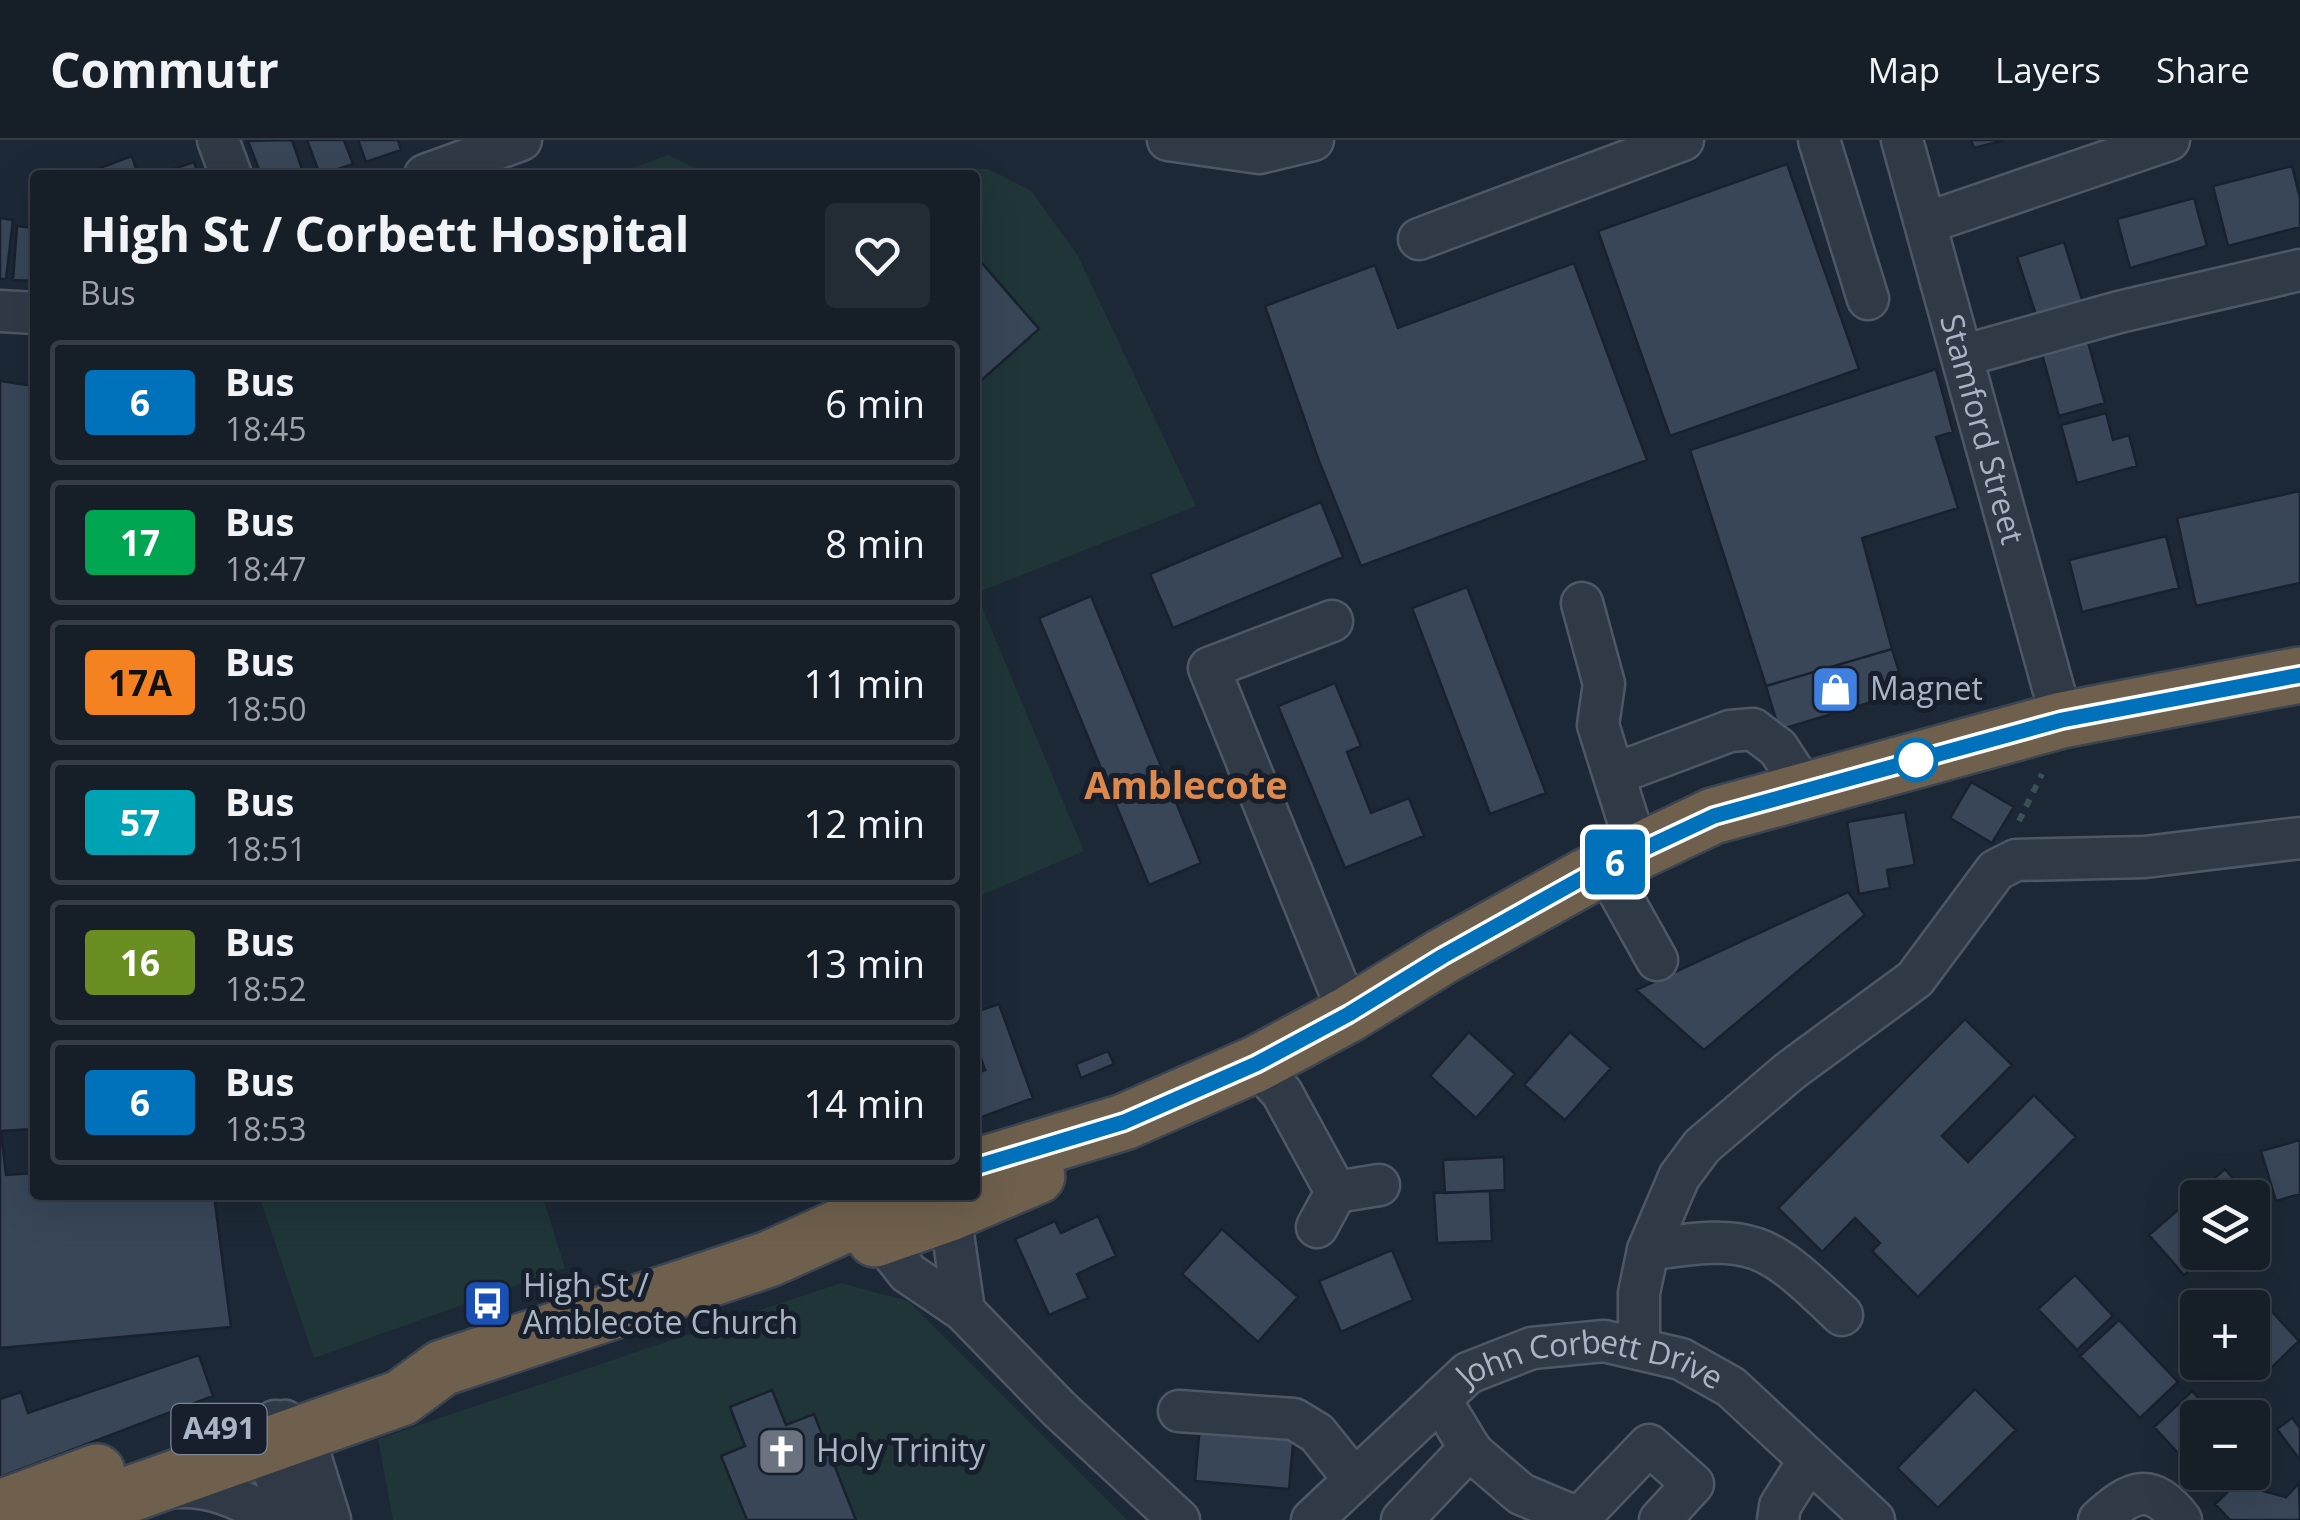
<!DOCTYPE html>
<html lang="en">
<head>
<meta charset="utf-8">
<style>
  :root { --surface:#161e28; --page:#232b34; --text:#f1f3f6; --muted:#9ea2a8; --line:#353c45 }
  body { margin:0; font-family:"Open Sans",sans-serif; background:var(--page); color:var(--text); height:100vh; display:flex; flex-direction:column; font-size:38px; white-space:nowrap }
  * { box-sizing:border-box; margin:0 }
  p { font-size:32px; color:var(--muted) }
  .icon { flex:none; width:55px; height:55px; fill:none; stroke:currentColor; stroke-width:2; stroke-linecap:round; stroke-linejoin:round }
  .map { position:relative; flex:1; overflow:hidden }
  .drawer { position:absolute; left:30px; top:30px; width:950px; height:1030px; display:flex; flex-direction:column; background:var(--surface); border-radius:10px; box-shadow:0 10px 40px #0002,0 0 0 2px var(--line) }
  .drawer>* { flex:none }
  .badge { padding:0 20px; border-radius:8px; font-size:35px; line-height:65px }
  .fabs { position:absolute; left:2180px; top:1040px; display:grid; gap:20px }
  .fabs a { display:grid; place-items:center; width:90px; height:90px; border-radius:10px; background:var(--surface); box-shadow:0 10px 40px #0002,0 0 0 2px var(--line); font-size:50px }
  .map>.badge { position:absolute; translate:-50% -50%; box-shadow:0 0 0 5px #fff }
  .round { display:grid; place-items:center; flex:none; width:105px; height:105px; border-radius:10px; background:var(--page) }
  .head { display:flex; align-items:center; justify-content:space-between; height:170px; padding:0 50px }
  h1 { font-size:48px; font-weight:700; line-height:75px }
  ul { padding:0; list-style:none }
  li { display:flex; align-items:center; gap:30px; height:125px; margin:0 20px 15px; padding:0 30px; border:5px solid var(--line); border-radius:10px }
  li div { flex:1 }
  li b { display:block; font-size:38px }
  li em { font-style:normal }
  li .badge { min-width:110px; font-weight:700; text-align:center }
  header { display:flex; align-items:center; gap:60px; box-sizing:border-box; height:140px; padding:0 50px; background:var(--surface); border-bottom:2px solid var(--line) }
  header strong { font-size:48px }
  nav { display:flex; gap:55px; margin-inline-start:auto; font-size:35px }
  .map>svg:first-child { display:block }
</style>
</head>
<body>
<header>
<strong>Commutr</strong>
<nav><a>Map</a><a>Layers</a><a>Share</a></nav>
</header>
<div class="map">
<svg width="2300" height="1380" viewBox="0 0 2300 1380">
  <rect width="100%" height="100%" fill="#1d2836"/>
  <path fill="#1f3538" d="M668,15L710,35H614Z
    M955,28L988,29L1031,51L1077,114L1196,366L976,453L1084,711L975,758V35H937Z
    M259,1055H542L565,1128L314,1218Z
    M841,1143L908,1161L1127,1380H393L378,1299Z"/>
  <path fill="#384658" stroke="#18212d" stroke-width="2.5" d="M292,0L304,35H261L248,1Z
    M307,0H344L353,24L320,35Z
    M358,0H398L401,10L366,22Z
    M1971,0H2005L1974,8Z
    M132,16L138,35H81Z
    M194,22L198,35H155Z
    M1787,24L1859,229L1670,296L1598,91Z
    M2292,26L2300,58V87L2228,106L2213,46Z
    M2194,58L2207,106L2130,128L2117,79Z
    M0,78L13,80L6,139H0Z
    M17,86L35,88V141L13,140Z
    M2064,102L2085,169L2039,184L2017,117Z
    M975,115L1039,189L975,246Z
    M1574,123L1647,320L1361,426L1319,321L1265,166L1375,125L1398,188Z
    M2088,202L2105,263L2059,276L2042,214Z
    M1936,229L1953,292L1936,297L1958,368L1862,398L1892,509L1766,546L1690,310Z
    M0,241L35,246V989L1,991L6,1035L35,1033V1055H214L231,1187L0,1208Z
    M2106,273L2113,300L2129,295L2137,326L2077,343L2061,285Z
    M2300,351V443L2196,466L2177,378Z
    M1321,362L1343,417L1173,488L1150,434Z
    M2166,396L2179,448L2082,472L2069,420Z
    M1467,447L1546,653L1490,674L1412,468Z
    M1091,456L1201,723L1149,745L1039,478Z
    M1892,509L1905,552L1779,590L1766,546Z
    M1335,543L1361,606L1347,612L1371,673L1409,658L1424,696L1345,728L1278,566Z
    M1971,642L2014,667L1992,703L1950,678Z
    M1905,672L1915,725L1887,730L1890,748L1859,754L1847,682Z
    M1848,752L1865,775L1704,910L1636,850Z
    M999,864L1033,958L979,978L975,967V934L985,930L975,902V872Z
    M1965,879L2012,925L1942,996L1968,1022L2034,955L2076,997L1918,1157L1872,1111L1880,1103L1855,1078L1822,1112L1778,1068Z
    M1469,892L1515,934L1476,978L1430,936Z
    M1570,892L1611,928L1565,980L1524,945Z
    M1108,911L1114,924L1081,938L1076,924Z
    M2300,1000V1054L2276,1061L2261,1011Z
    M1504,1017L1505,1050L1445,1053L1443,1020Z
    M2225,1029L2249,1058H2198V1112H2210L2184,1135L2149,1095Z
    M1490,1051L1492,1101L1437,1103L1434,1053Z
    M1098,1076L1116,1116L1077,1134L1088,1158L1049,1175L1015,1099L1055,1081L1061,1093Z
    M1222,1089L1298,1157L1258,1202L1182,1134Z
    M1392,1110L1413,1160L1341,1192L1319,1141Z
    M2075,1135L2113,1176L2077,1210L2038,1169Z
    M2265,1164L2299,1201L2269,1230L2252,1212V1175Z
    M2119,1180L2178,1242L2140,1278L2080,1216Z
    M199,1215L213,1256L0,1337V1259L21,1252L28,1273Z
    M1975,1249L2016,1290L1938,1368L1897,1328Z
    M772,1250L786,1285L814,1274L856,1380H747L721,1316L745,1306L730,1267Z
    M2192,1251L2217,1278H2198V1321L2191,1327L2154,1287Z
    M2292,1278L2300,1288V1320L2277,1289Z
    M1200,1285L1294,1293L1289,1349L1195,1341Z
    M2245,1335L2255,1349L2286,1357L2299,1343L2300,1380H2230L2215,1364Z"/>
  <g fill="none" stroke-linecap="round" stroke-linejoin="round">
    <defs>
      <g id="minor">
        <path d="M218,0L231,35"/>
        <path d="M1168,0L1259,13L1313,0"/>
        <path d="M1819,0L1868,159"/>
        <path id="s1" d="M1902,0L2062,580"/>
        <path d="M425,35L521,0"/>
        <path d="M1926,83L2169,0"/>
        <path d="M1419,99L1683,0"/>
        <path d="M0,171L35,173"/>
        <path d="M1962,216L2119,172L2300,130"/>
        <path d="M1582,463L1604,544L1598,585L1638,712"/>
        <path d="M1332,481L1209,528L1349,874"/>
        <path d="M1615,634L1730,591L1753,589L1778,608L1806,651"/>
        <path d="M1605,727L1657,820"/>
        <path d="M1256,924L1282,953L1336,1052L1317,1087"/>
        <path d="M1336,1052L1379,1045"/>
        <path d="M944,1055L950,1073L964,1171"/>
        <path d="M866,1080L908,1133L964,1171L1059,1269L1179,1380"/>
        <path d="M1648,1110L1679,1037L1702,1006L1790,931L1915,839L1996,730L2016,720L2145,717L2300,698"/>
        <path d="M1639,1209V1153L1648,1110C1754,1093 1766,1102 1842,1175"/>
        <path d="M1440,1259L1472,1312L1521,1354L1583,1380"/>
        <path d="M1179,1271L1294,1279L1317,1293L1353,1338"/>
        <path d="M275,1281L265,1308L292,1380"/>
        <path d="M278,1284L285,1281L303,1293L330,1380"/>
        <path d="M166,1348C208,1343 240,1357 274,1380"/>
        <path d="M1580,1377L1649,1305L1693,1344L1660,1380"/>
        <path id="s2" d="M1312,1380L1468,1233L1532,1208L1604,1201L1681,1219L1731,1247L1874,1380"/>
        <path d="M1402,1380L1470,1308"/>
        <path d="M1778,1380L1780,1366L1809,1320"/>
        <path d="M2099,1380C2131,1351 2151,1340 2181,1380"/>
      </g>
      <path id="highway" d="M975,1027L1124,982L1256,924L1349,874L1443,816L1587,736L1713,676L2062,580L2300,535
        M875,1099L950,1073L1037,1036
        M0,1368L97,1332
        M57,1380L401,1258L442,1228L769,1119L911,1055"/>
    </defs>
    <use href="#minor" stroke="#4d5765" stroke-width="45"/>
    <use href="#highway" stroke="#3b4451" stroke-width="60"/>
    <path stroke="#395152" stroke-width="6" stroke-dasharray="8 8" stroke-linecap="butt" d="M2019,681L2042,634"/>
    <use href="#minor" stroke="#303a47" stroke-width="40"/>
    <use href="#highway" stroke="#6e604c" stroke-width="55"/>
  </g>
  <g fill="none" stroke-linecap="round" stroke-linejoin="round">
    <defs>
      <path id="line" d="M975,1027L1124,982L1256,924L1349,874L1443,816L1586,736L1714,676L2062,580L2300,535"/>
    </defs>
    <use href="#line" stroke="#fff" stroke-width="22"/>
    <use href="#line" stroke="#0072bc" stroke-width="15"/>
  </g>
  <defs>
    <symbol id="shop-square" viewBox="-11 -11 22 22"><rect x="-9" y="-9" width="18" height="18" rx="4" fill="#3f7fe0" stroke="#161f2b"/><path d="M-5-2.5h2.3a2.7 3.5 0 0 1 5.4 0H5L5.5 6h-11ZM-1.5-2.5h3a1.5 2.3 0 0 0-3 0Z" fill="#fff"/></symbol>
    <symbol id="bus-square" viewBox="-11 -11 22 22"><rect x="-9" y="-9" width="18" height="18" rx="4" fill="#1a4fb4" stroke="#161f2b"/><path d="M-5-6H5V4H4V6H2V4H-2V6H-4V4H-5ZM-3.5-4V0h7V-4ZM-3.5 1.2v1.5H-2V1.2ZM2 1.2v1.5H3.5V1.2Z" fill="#fff"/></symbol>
    <symbol id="church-square" viewBox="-11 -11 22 22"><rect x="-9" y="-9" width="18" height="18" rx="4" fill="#6b7280" stroke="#161f2b"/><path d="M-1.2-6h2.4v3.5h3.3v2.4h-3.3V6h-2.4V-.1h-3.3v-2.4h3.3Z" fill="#fff"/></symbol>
  </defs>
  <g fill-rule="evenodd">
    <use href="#shop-square" x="1808" y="522" width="55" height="55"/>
    <use href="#bus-square" x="460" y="1136" width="55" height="55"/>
    <use href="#church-square" x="754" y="1284" width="55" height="55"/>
  </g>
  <circle fill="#fff" stroke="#0072bc" stroke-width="5" cx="1916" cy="620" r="20"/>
  <g text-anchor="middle" stroke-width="10" stroke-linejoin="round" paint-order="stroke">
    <rect fill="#161f2b" stroke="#7d8797" stroke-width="2.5" x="171.5" y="1264" width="95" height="50" rx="8"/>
    <g font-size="30" font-weight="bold" fill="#a9b4c5">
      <text x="219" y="1299">A491</text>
    </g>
    <g font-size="32" fill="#a9b4c5" stroke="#161f2b">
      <text dy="11" stroke="none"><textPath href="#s1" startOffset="300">Stamford Street</textPath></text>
      <text dy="11" stroke="none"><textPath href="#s2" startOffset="342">John Corbett Drive</textPath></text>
    </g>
    <g font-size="32" fill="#a9b4c5" stroke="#161f2b" text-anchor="start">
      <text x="1870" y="560">Magnet</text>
      <text x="523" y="1157">High St /<tspan x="523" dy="37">Amblecote Church</tspan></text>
      <text x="816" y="1322">Holy Trinity</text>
    </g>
    <g font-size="38" font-weight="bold" fill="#dc894d" stroke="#161f2b">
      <text x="1186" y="659">Amblecote</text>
    </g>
  </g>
</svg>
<div class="fabs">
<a><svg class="icon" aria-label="layers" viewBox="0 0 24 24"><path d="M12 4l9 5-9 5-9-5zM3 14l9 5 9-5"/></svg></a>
<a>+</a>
<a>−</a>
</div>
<b class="badge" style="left:1615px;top:722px;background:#0072bc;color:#fff">6</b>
<section class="drawer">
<div class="head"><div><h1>High St / Corbett Hospital</h1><p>Bus</p></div><a class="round"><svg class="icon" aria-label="heart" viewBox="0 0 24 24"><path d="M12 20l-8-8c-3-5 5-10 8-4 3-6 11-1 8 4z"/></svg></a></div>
<ul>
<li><span class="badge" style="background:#0072bc;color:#fff">6</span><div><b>Bus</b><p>18:45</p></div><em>6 min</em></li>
<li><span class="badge" style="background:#00a651;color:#fff">17</span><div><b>Bus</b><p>18:47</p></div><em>8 min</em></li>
<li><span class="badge" style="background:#f58220;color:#111">17A</span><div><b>Bus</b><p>18:50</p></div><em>11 min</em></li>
<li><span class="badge" style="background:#00a3b4;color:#fff">57</span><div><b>Bus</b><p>18:51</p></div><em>12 min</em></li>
<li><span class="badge" style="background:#6b8e23;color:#fff">16</span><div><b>Bus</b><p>18:52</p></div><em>13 min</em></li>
<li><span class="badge" style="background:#0072bc;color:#fff">6</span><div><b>Bus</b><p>18:53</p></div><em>14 min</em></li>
</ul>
</section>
</div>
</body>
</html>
